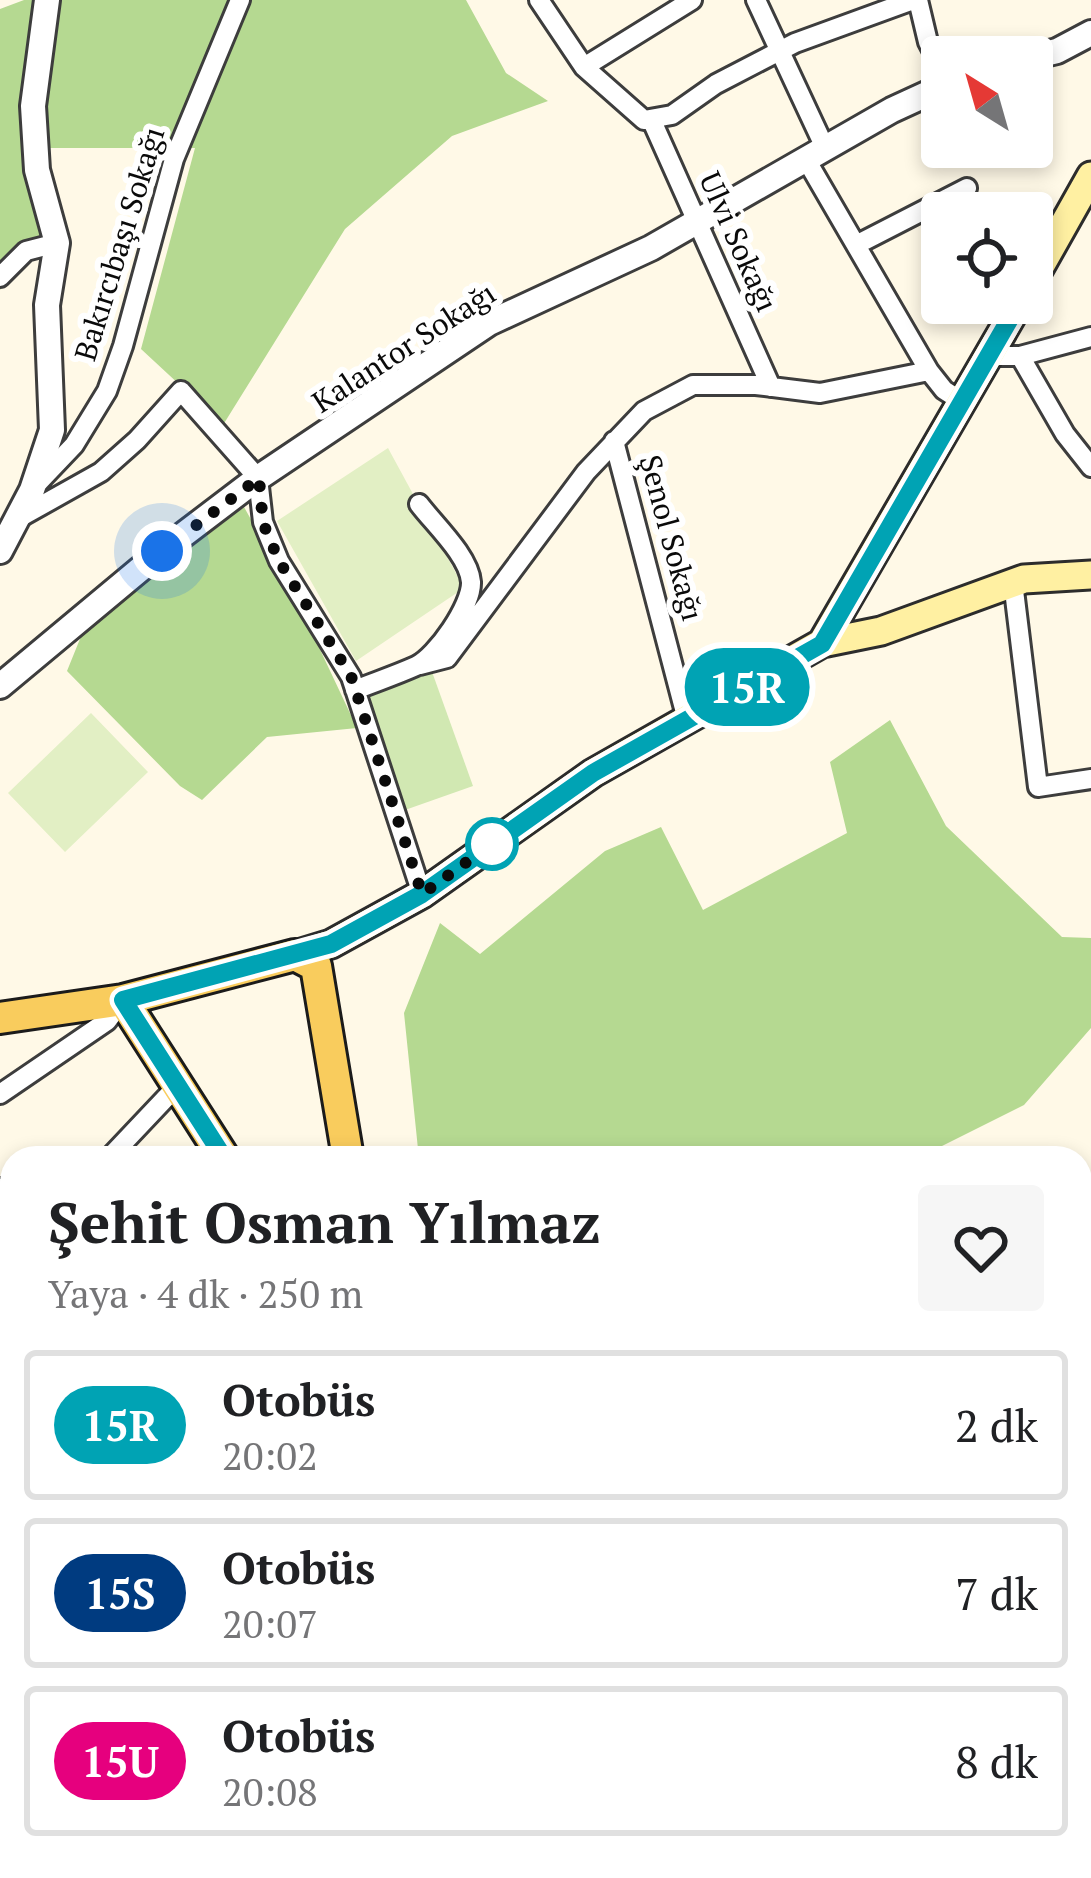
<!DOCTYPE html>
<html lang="tr">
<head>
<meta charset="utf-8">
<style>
  :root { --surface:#fff; --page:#f6f6f6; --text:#202124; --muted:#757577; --line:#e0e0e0 }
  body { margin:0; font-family:"PT Serif",serif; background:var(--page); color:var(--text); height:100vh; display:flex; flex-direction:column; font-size:45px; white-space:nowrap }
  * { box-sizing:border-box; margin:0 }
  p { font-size:39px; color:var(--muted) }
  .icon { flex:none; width:66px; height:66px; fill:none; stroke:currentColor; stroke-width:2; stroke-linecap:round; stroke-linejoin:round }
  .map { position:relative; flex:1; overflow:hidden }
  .details { position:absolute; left:0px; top:1146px; width:1092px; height:732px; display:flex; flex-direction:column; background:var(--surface); border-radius:36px 36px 0 0; box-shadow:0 6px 18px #0003 }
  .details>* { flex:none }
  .badge { padding:0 24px; border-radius:39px; font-size:42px; line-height:78px }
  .needle { width:78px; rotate:323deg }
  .tools { position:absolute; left:921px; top:36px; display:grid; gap:24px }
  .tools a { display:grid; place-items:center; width:132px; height:132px; border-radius:12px; background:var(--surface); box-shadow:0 6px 18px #0003; font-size:60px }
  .you { position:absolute; width:60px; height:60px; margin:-30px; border:9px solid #fff; border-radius:50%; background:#1a73e8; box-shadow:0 0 0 18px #1a73e833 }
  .map>.badge { position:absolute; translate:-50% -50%; box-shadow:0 0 0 6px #fff }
  .round { display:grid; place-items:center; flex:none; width:126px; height:126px; border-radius:12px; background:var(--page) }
  .headline { display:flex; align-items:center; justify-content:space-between; height:204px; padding:0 48px }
  h1 { font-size:57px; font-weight:600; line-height:90px }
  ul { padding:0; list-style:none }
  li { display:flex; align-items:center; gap:36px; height:150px; margin:0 24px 18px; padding:0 24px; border:6px solid var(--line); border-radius:12px }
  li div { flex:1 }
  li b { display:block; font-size:45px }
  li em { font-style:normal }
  li .badge { min-width:132px; font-weight:700; text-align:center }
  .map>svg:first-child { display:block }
</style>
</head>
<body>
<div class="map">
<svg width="1091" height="1878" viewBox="0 0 1091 1878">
  <rect width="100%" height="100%" fill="#fff9e7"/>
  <path fill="#d1e8b2" d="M431,669L473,786L405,810L363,694Z"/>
  <path fill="#b5d991" d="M24,0H466L506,73L548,101L452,136L345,229L223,425L141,349L195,148H40L43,235L0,290V9Z
    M244,507L299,605L357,728L267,737L202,800L180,786L67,671L84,629Z
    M890,720L946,826L1062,937L1091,938V1028L1024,1105L918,1158H404L418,1149L404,1013L440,923L480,954L605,851L661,827L703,910L847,833L830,762Z
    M1091,1274V1625L1080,1618V1277Z"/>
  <path fill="#e2efc4" d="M388,448L464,588L356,661L277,521Z
    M91,713L148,772L65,852L8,793Z"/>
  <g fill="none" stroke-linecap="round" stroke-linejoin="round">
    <defs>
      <path id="minor" d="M539,0L584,67L644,120L672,115L716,84L795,43L913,0
        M756,0L826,150
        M918,0L928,42L942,69
        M584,67L692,0
        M652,121L771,387
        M807,161L929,371L944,390L964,403
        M856,245L967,188
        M0,277L26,251L57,243
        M989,356H1020L1091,337
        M1020,356L1065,434L1091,467
        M614,441L687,720
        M35,486L74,445L107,391L123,346L174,159L240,0
        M19,518L101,472L137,440L181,391L258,478L263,522L279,561L351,677L422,894
        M1013,582L1038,787L1091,779
        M420,665L447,658L586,472L644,411L693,385H756L820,393L929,371
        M355,690C375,682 396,675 416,666C436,657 472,605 471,582C469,556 434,524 419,504
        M0,1094L107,1021L123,1000
        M109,1158L178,1085
        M0,1188H12
        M0,1642L12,1643
        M421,1866L443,1878
        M683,1878L689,1866
        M757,1878L760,1866
        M916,1878L928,1866"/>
      <path id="tertiary" d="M1032,57L1057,51L1091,33
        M0,551L32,490L52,430L47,305L57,243L37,170L33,106L47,0
        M0,686L162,551L258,478L489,323L651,248L892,110L942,87
        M615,1873L667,1878"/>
      <path id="secondary" d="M1032,281L1091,176
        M822,643L1019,303
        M295,955L331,944L422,894L593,773L822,643L881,631L1024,579L1091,575"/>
      <path id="primary" d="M123,1000L224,1158
        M0,1018L123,1000L295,955L316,966L348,1158
        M173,1878L180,1866"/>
    </defs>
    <use href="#minor" stroke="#3d3d3d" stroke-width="24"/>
    <use href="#tertiary" stroke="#3d3d3d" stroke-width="30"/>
    <use href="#secondary" stroke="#2c2c2c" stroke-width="33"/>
    <use href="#primary" stroke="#1b1b1b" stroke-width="36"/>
    <use href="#minor" stroke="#fff" stroke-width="18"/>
    <use href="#tertiary" stroke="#fff" stroke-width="24"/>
    <use href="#secondary" stroke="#fff0a2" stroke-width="27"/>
    <use href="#primary" stroke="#f9cc5d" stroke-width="30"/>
  </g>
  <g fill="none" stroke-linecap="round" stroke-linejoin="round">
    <defs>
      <path id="line" d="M224,1158L123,1000L331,944L422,894L593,773L822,644L1019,303"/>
    </defs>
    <use href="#line" stroke="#fff" stroke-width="27"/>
    <use href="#line" stroke="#00a3b4" stroke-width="18"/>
    <path stroke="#0a0a0a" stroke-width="12" stroke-dasharray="0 21.6" d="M162,551L259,478L263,523L279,561L351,676L422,894L492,844"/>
  </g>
  <circle fill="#fff" stroke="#00a3b4" stroke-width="6" cx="492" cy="844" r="24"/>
  <g text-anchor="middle" stroke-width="12" stroke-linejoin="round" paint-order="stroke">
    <g font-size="30" fill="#0a0a0a" stroke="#fff">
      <text transform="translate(738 242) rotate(66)" y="10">Ulvi Sokağı</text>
      <text transform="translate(120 244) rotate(-73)" y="10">Bakırcıbaşı Sokağı</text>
      <text transform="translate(404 348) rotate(-33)" y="10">Kalantor Sokağı</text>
      <text transform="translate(671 538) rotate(75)" y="10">Şenol Sokağı</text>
    </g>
  </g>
</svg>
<div class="tools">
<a><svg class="needle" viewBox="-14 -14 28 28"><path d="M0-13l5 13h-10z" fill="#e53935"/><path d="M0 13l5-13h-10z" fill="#757577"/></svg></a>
<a><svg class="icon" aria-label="locate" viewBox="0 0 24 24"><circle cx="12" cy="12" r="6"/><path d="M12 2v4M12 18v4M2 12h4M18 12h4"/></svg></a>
</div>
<div class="you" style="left:162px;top:551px"></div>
<b class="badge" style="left:747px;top:687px;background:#00a3b4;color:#fff">15R</b>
<section class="details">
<div class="headline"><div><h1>Şehit Osman Yılmaz</h1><p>Yaya · 4 dk · 250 m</p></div><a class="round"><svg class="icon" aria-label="heart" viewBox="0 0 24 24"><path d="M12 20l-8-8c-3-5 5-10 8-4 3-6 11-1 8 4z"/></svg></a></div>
<ul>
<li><span class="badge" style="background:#00a3b4;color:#fff">15R</span><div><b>Otobüs</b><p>20:02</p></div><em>2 dk</em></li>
<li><span class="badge" style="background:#003b80;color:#fff">15S</span><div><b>Otobüs</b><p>20:07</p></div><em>7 dk</em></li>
<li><span class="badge" style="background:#e6007e;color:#fff">15U</span><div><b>Otobüs</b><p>20:08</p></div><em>8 dk</em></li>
</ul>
</section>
</div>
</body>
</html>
